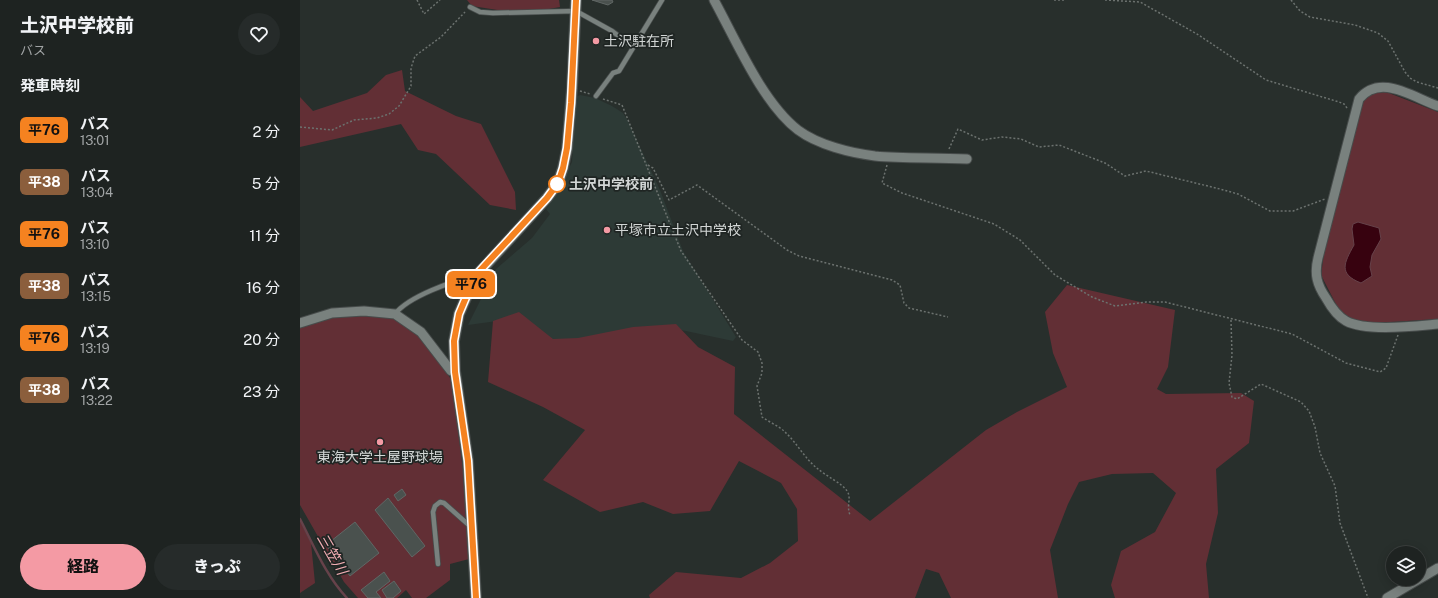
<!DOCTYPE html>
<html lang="ja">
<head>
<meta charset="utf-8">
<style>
  :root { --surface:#1e2321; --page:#262b2a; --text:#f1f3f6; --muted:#a1a4a5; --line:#3c403f; --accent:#f49aa4 }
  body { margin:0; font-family:"Public Sans","Noto Sans JP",sans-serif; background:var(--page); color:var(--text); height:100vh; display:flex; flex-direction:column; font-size:15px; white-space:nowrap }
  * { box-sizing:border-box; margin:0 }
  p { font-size:13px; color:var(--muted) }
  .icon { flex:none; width:22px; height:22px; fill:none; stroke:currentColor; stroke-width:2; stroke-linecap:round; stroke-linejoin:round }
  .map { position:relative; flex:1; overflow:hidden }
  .details { display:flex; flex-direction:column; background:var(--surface); width:300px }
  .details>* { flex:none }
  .badge { padding:0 8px; border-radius:6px; font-size:14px; line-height:26px }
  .tools { position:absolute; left:1086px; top:546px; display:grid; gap:8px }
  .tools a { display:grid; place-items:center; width:40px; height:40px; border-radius:50%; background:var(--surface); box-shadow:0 2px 10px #0003,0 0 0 1px var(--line); font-size:20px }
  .map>.badge { position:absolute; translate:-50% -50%; box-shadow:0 0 0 2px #fff }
  h2 { padding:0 20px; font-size:15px; line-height:36px }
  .round { display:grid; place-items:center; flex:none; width:42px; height:42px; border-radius:21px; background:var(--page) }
  .summary { display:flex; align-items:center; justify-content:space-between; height:68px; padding:0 20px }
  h1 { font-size:19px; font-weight:800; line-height:30px }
  .primary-button { display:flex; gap:8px; margin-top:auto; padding:8px 20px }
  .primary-button a { flex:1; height:46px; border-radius:24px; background:var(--accent); color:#111; font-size:16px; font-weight:800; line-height:46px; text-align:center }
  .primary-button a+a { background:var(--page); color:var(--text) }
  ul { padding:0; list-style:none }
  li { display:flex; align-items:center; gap:12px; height:52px; padding:0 20px }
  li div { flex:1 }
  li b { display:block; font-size:15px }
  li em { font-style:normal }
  li .badge { min-width:44px; font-weight:700; text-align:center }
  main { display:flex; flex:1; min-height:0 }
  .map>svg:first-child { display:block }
</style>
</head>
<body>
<main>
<section class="details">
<div class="summary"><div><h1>土沢中学校前</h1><p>バス</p></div><a class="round"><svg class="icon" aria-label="heart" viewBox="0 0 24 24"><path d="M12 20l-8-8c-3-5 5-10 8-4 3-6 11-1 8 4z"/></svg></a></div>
<h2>発車時刻</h2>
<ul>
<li><span class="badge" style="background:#f58220;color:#111">平76</span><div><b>バス</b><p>13:01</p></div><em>2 分</em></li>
<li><span class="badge" style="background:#8b5e3c;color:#fff">平38</span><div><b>バス</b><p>13:04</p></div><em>5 分</em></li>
<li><span class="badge" style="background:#f58220;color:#111">平76</span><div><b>バス</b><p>13:10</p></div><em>11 分</em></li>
<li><span class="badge" style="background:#8b5e3c;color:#fff">平38</span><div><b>バス</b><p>13:15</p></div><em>16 分</em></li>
<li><span class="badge" style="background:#f58220;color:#111">平76</span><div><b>バス</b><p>13:19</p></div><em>20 分</em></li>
<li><span class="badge" style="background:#8b5e3c;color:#fff">平38</span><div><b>バス</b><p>13:22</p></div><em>23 分</em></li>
</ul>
<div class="primary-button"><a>経路</a><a>きっぷ</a></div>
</section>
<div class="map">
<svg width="1138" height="598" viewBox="0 0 1138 598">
  <rect width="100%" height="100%" fill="#282f2c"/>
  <path fill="#2d3a36" d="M280,95L295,98L312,106L323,113L328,121L360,190L383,251L436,337L433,341L367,327L260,350L220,318L168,325L196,269L232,238L250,214L246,209L254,198L272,162L276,97Z"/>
  <path fill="#622f35" d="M167,0H259L260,7L222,14L172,6Z
    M102,70L105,91L156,116L181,124L215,192L216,210L190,205L136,154L118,150L101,124L0,147V97L13,111L67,93L86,75Z
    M1081,90L1138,112V319L1091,322H1058L1045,315L1039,310L1021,275L1026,238L1056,119L1066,96Z
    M767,285L875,310L868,367L857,389L866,394L941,393L954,401L949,443L916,469L918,513L906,564L909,598H815L811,585L821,551L855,532L876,493L853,473L812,474L779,482L768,504L750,550L758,598H651L639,573L626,569L615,598H350L349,595L376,572L441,578L470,563L498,541L497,509L481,483L439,461L410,511L373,514L343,502L300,512L243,480L285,430L243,407L188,382L193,321L219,312L253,339L278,338L333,327L376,324L398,347L435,367L434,414L570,521L686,430L717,412L767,387L753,353L745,312Z
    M44,315H70L95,319L119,335L133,351L152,381L163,471L169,559L150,564V580L126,598H112L106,590L97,598H58L44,582L0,505V326Z
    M0,521L11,543L15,583L0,593Z"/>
  <path fill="#37020f" stroke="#66424a" d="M1058,222L1079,228L1081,239L1072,255L1070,267L1072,276L1061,283C1038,274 1044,263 1054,245L1052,229L1053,224Z"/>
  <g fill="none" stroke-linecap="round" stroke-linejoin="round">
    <path stroke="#66424a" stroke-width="2.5" d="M0,519C14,546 26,576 47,598"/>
  </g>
  <path fill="#4a514e" stroke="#606765" d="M292,0H312L313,2L308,5Z
    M102,489L106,495L98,501L94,495Z
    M88,498L125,546L112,557L75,510Z
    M55,522L79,553L50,576L26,545Z
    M84,572L90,581L76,592L81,598H68L61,590Z
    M94,581L101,591L93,598H87L82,590Z"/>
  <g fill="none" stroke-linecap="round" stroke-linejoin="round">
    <defs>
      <path id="lane" d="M170,7L180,12L193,13L276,11L312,31L333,47
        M296,96L313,73L319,71L362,0
        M95,314C108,297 153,280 175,277
        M138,564L133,512L135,506L140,502L144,503L171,527"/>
      <path id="street" d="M414,0C436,40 462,102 498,130C518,145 551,153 575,156C605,159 637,157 667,159
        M1138,106C1112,97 1080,73 1059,99L1018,258C1014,274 1017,285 1026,298C1031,307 1037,316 1046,321C1066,332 1115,326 1138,324
        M0,323L32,313L64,311L95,314L121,332L151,371H155
        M1087,598L1138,568"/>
      <path id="secondary" d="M176,598L168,461L155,371L154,341L159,314L175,277L247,198L258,183L263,168L267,149L272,88L276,0"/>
    </defs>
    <use href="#lane" stroke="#474c4b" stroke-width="6"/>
    <use href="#street" stroke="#474c4b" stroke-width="11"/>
    <use href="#secondary" stroke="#474c4b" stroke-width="12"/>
    <path stroke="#6c726f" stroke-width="1.5" stroke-dasharray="2 2" stroke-linecap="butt" d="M117,0L124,14L140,0
      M754,0H765
      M805,0L840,2L897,34L966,80L1039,102L1044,104L1047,108
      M991,0L1000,11L1010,17L1055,25L1078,33L1088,41L1105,72L1110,78L1117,82L1138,88
      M280,91L290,94
      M303,99L322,105L381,251L442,340L458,352L462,363V373L457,386L462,417C469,422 479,426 485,432C497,443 505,459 518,469C526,476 543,484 547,491C552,498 546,505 550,515
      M0,127L32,130L54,120L77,118L89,114L99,106L111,86V68L115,56L141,37L165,12
      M649,149L658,129L682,140L702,137L721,139L739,147L759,145L805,163L825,176L846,171L920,189L938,194L970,211H993L1025,199
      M348,165L353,168L369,200L397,185L487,250L499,256L592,280L600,285L604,303L609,308L648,317
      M587,165L582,183L602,193L694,224L720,240L755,275L792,297L815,306L846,302H865L992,334L1046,363L1080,372L1086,368L1098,335
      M931,320L932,355L929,383L932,397L937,399L961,384L1001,402L1009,411L1015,427L1020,453L1035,486L1040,523L1068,598"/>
    <use href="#lane" stroke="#79817e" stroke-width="4.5"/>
    <use href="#street" stroke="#79817e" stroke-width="9"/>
    <use href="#secondary" stroke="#79817e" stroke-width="10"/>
  </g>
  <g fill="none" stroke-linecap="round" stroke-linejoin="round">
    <defs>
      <path id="line" d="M176,598L168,461L155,372L154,341L159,314L175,276L247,198L258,183L263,168L267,148L271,103L276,0"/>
    </defs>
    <use href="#line" stroke="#fff" stroke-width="9"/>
    <use href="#line" stroke="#f58220" stroke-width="6"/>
  </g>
  <g fill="#f49aa4" stroke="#1f2523" stroke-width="1.5">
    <circle cx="296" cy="41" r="4"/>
    <circle cx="307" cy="230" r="4"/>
    <circle cx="80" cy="442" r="4"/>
  </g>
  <circle fill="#fff" stroke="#f58220" stroke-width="2" cx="257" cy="184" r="8"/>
  <g text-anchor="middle" stroke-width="3.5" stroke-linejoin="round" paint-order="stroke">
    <g font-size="14" fill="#d2d6d5" stroke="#1f2523" text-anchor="start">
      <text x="304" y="46">土沢駐在所</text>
      <text x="315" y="235">平塚市立土沢中学校</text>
      <text x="80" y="462" text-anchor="middle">東海大学土屋野球場</text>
    </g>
    <g font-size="14" font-weight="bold" fill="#d2d6d5" stroke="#1f2523" text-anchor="start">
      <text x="269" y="189">土沢中学校前</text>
    </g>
    <g font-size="15" font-style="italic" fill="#f1adb3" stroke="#1f2523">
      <text transform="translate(32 554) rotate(60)" y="5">三笠川</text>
    </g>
  </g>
</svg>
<div class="tools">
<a><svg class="icon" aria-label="layers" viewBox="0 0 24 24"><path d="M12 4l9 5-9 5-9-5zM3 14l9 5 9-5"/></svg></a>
</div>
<b class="badge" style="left:171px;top:284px;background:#f58220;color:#111">平76</b>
</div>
</main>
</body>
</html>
